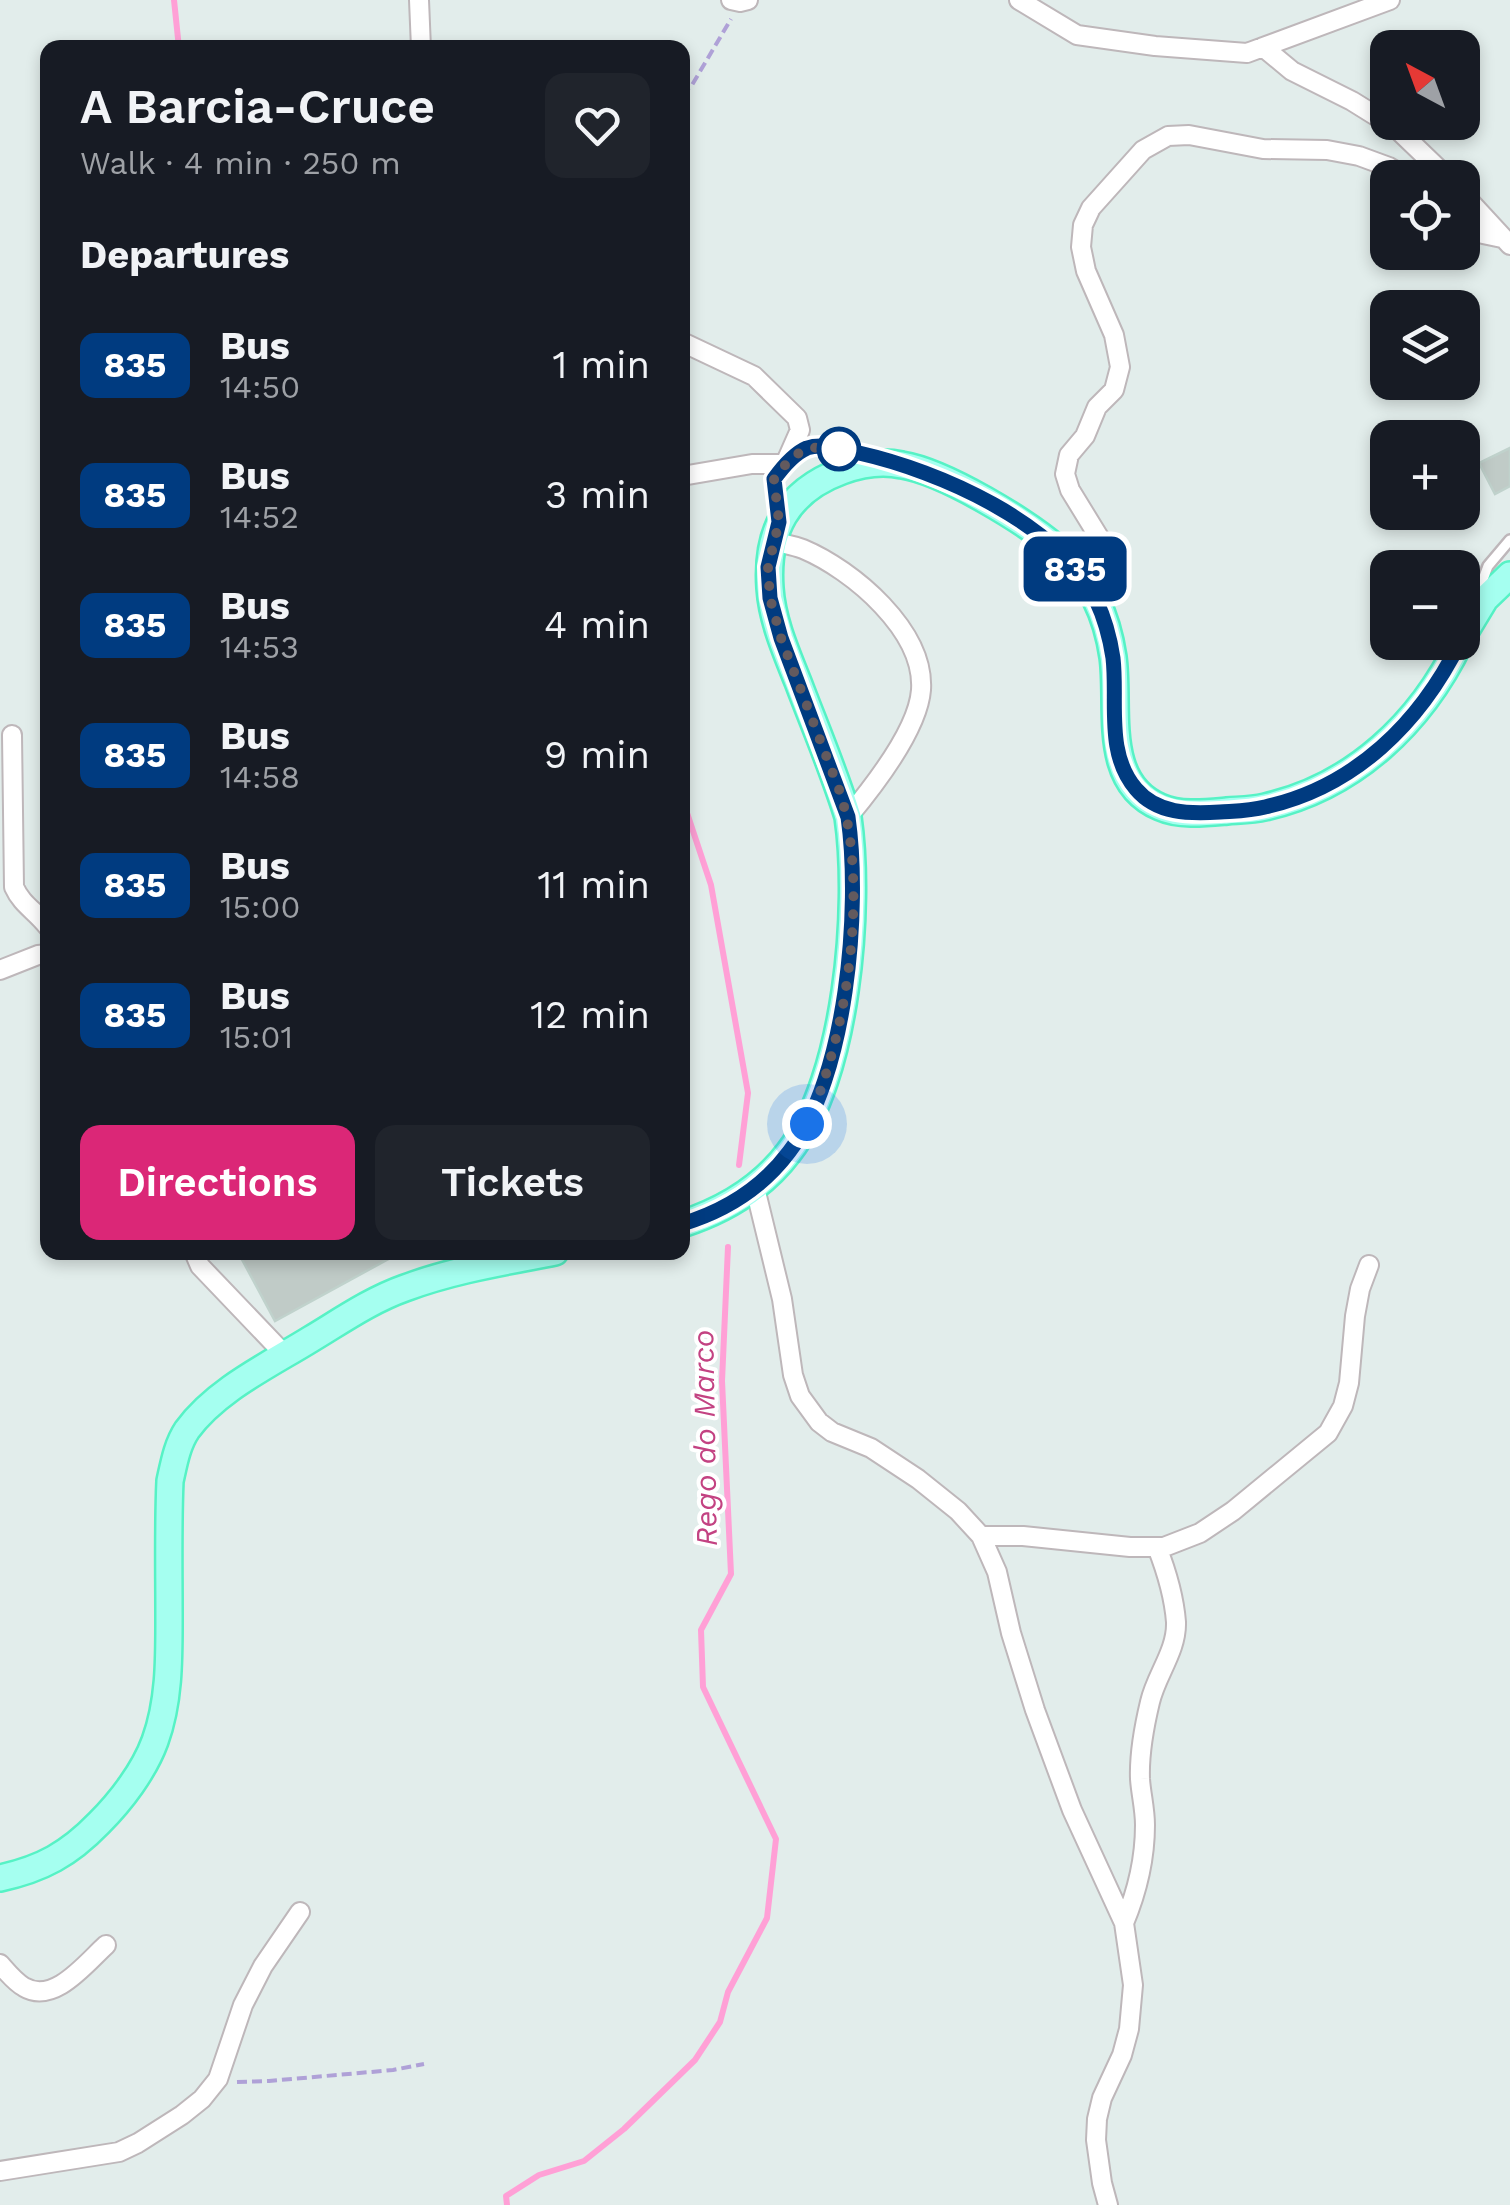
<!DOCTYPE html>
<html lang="en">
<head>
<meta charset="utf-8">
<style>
  :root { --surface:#171b24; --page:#20242c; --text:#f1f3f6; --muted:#9ea1a6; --accent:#db2777 }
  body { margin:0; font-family:"Work Sans",sans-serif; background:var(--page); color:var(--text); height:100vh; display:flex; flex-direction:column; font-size:38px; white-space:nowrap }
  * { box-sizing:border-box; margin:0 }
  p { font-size:32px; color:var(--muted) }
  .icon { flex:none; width:55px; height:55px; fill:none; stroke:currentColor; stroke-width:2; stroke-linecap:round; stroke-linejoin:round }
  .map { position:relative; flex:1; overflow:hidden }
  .side { position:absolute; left:40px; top:40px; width:650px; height:1220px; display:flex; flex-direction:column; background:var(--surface); border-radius:20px; box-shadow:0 5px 15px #0003 }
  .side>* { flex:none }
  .badge { padding:0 20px; border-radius:15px; font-size:35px; line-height:65px }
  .needle { width:65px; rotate:319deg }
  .buttons { position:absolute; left:1370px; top:30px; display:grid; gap:20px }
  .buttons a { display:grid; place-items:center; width:110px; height:110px; border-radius:20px; background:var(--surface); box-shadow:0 5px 15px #0003; font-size:50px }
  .you { position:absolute; width:50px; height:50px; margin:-25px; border:8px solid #fff; border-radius:50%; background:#1a73e8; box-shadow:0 0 0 15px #1a73e833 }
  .map>.badge { position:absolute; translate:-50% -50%; box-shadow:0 0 0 5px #fff }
  h2 { padding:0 40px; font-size:38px; line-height:90px }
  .round { display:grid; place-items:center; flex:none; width:105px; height:105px; border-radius:20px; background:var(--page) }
  .head { display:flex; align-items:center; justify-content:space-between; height:170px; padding:0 40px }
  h1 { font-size:48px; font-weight:600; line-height:75px }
  .button { display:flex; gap:20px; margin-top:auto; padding:20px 40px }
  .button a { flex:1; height:115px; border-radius:20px; background:var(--accent); color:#fff; font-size:40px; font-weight:600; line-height:115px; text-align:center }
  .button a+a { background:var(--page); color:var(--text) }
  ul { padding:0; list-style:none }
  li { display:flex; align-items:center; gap:30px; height:130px; padding:0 40px }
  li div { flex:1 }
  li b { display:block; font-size:38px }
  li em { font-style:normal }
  li .badge { min-width:110px; font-weight:700; text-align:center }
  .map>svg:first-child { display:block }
</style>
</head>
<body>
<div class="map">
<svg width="1510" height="2205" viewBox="0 0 1510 2205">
  <rect width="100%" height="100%" fill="#e2edeb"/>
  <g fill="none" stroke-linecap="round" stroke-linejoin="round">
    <path stroke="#ffa0d6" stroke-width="6" d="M174,0L179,48
      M682,798L711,885L748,1093L739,1165
      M507,2205L506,2196L539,2175L584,2161L624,2129L695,2060L720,2022L728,1992L767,1918L776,1839L703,1687L701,1630L731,1574L722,1381L728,1247"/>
  </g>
  <path fill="#c0cbc7" stroke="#c0d2cc" stroke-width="2.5" d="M1510,448V486L1495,494L1479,463Z
    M242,1252H392L394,1256L275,1321L239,1254Z"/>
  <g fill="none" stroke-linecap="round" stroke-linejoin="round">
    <defs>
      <path id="lane" d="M778,513L774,479C804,437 826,445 871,455
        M1478,593L1488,566L1510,540"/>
      <path id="street" d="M419,0L421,48
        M731,0L740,2L748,0
        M1019,0L1077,35L1155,46L1247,53L1390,0
        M1263,47L1292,71L1352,101L1397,129L1448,178
        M1462,193L1510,245
        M1462,219L1483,234L1502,238
        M682,342L754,376L797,418L800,430L785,464H752L682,476
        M773,541C783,544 793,545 803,549C853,570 925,631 921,690C918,730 873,787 848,817
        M1098,606L1110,591L1114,568L1105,547L1070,490L1065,474L1069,455L1085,436L1097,407L1114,390L1120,367L1114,335L1086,271L1081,247L1083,225L1091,208L1143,150L1168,136L1189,135L1263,149L1327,150L1359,156L1389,167L1408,178
        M12,735L14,887C22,905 36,911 48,927
        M0,970L38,955L48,954
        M755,1188L782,1299L793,1375L800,1396L819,1422L832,1432L871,1448L918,1479L958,1511L981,1536L997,1572L1011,1633L1035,1710L1072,1810L1124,1923L1133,1985L1129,2029L1122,2055L1102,2098L1097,2119L1096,2140L1102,2183L1108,2205
        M194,1252L200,1266L285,1355
        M981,1536H1023L1130,1547H1164L1200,1533L1233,1511L1328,1433L1343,1406L1349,1383L1355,1316L1360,1289L1369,1265
        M1124,1923C1137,1892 1145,1858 1145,1825C1145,1809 1141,1794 1140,1779C1139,1753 1144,1727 1150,1702C1156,1675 1177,1651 1176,1622C1174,1596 1166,1570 1157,1547
        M0,1964C7,1972 15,1982 24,1987C54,2005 86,1963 106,1945
        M0,2171L119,2152L138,2143L182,2115L202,2099L218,2079L243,2005L263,1966L300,1912"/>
      <path id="primary" d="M1462,637L1485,599L1510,575
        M682,1224C725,1210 762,1188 789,1152C847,1078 861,907 848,817C834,771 815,727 798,682C786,652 772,620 770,588C766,531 787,491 842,471C861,464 883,461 902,465C945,472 1027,522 1060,551C1075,565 1087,582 1096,600C1105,618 1110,637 1113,657C1120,707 1101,782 1160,807C1180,816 1205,813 1227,811C1239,810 1252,810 1265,807C1354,787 1421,723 1460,642
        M0,1878C42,1869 69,1854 99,1823C121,1801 144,1771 155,1741C170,1700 169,1655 169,1612C169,1568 168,1524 170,1481C174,1463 177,1445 187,1430C216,1390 269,1365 311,1339C341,1321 371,1300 405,1288C453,1270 504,1262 555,1252"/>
    </defs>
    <use href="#lane" stroke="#beb7ba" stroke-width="14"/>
    <use href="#street" stroke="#beb7ba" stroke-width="22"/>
    <use href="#primary" stroke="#56f2c5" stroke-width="30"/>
    <path stroke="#afa1d7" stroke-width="4" stroke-dasharray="10 5" stroke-linecap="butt" d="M682,95L692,85L731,19
      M237,2082L269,2081L393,2070L424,2064"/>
    <use href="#lane" stroke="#fff" stroke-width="9"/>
    <use href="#street" stroke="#fff" stroke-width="18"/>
    <use href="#primary" stroke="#a5fff0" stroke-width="25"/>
  </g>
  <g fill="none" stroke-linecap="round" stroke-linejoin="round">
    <defs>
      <path id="line" d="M682,1224C725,1211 762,1188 789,1152C847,1078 861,908 848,817L781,638L770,598L768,567L779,522L774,479C782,468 793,454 807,448C822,443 844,449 859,453C939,471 1058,523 1096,600C1105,619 1110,638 1113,658C1118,701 1105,753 1136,789C1157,814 1189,814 1220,812C1234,811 1250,811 1265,807C1355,787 1420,723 1460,642"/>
    </defs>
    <use href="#line" stroke="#fff" stroke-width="22"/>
    <use href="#line" stroke="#003b80" stroke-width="15"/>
    <path stroke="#635a5e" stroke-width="10" stroke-dasharray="0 18" d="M807,1124C848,1035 869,885 840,792L781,638L770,598L768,567L779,522L774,479C796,449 807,444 843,449H839"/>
  </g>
  <circle fill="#fff" stroke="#003b80" stroke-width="5" cx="839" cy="449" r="20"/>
  <g text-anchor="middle" stroke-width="8" stroke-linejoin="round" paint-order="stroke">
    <g font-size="30" font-style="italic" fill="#c34282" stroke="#fff">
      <text transform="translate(705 1438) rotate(-91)" y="10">Rego do Marco</text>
    </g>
  </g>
</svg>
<div class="buttons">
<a><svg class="needle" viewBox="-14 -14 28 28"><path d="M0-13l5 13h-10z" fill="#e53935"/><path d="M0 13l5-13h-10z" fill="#9ea1a6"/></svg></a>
<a><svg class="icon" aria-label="locate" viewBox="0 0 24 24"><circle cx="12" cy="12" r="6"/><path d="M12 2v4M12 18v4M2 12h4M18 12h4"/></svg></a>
<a><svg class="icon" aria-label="layers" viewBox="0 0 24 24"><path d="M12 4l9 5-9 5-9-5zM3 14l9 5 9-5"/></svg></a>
<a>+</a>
<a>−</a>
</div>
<div class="you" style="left:807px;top:1124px"></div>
<b class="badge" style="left:1075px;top:569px;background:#003b80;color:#fff">835</b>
<section class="side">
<div class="head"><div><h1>A Barcia-Cruce</h1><p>Walk · 4 min · 250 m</p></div><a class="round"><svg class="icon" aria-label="heart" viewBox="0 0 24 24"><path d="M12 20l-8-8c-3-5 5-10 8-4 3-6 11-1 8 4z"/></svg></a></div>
<h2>Departures</h2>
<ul>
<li><span class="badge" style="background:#003b80;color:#fff">835</span><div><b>Bus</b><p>14:50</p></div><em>1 min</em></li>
<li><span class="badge" style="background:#003b80;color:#fff">835</span><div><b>Bus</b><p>14:52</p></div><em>3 min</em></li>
<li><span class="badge" style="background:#003b80;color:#fff">835</span><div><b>Bus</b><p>14:53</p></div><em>4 min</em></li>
<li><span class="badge" style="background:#003b80;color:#fff">835</span><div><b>Bus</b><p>14:58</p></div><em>9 min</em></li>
<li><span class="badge" style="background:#003b80;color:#fff">835</span><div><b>Bus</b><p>15:00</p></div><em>11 min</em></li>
<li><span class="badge" style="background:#003b80;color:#fff">835</span><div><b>Bus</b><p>15:01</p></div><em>12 min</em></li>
</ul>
<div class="button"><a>Directions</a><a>Tickets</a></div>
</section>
</div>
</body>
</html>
